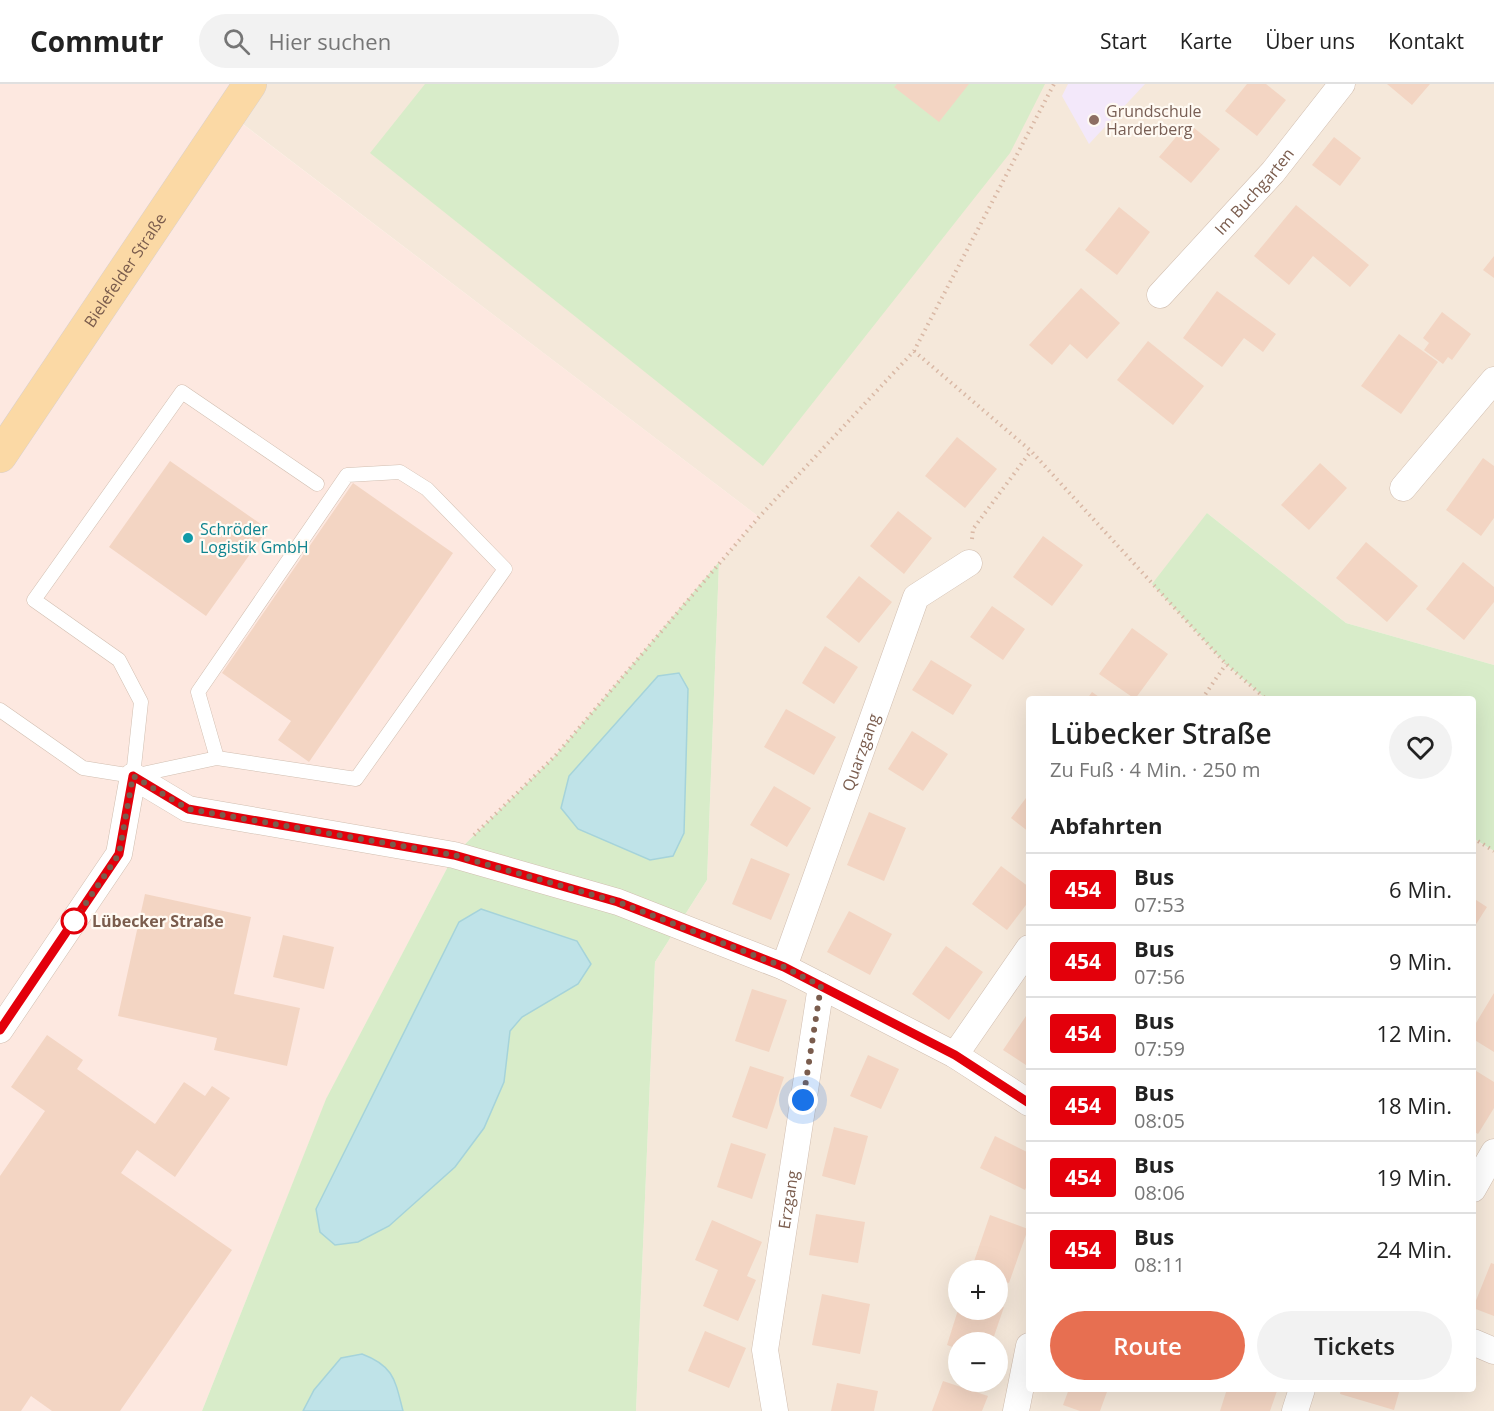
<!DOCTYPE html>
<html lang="de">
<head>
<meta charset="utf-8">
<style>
  :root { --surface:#fff; --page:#f2f2f2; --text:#222; --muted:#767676; --line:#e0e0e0; --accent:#e76f51 }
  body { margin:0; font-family:"Open Sans",sans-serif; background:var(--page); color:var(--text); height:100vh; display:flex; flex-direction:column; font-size:22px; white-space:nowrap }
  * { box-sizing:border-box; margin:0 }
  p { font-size:20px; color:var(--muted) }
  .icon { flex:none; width:33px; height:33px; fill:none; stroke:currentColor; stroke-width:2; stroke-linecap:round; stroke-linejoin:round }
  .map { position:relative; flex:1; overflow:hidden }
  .sheet { position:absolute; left:1026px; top:612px; width:450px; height:696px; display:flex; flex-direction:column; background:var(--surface); border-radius:6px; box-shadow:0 6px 24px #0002 }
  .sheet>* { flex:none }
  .badge { padding:0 12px; border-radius:4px; font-size:21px; line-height:39px }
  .fabs { position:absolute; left:948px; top:1176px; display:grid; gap:12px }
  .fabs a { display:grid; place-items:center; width:60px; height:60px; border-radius:50%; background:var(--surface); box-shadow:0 6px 24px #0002; font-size:30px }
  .you { position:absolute; width:30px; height:30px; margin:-15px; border:4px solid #fff; border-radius:50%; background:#1a73e8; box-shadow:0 0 0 9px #1a73e833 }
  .map>.badge { position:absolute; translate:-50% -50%; box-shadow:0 0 0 3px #fff }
  h2 { padding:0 24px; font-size:22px; line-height:54px }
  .round { display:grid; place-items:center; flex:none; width:63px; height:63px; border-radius:32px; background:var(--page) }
  .head { display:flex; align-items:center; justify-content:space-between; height:102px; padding:0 24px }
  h1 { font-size:28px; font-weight:600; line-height:45px }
  .primary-button { display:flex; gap:12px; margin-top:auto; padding:12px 24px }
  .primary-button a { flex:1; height:69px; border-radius:36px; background:var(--accent); color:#fff; font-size:24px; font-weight:600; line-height:69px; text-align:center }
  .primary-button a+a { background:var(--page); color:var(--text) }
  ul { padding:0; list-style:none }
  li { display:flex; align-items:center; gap:18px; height:72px; padding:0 24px; border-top:2px solid var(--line) }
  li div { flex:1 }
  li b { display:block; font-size:22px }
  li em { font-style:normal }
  li .badge { min-width:66px; font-weight:700; text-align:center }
  header { display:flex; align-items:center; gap:36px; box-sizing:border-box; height:84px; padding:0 30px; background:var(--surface); border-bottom:2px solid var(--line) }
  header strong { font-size:28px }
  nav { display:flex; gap:33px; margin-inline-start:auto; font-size:21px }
  .search { width:420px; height:54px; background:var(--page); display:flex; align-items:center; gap:15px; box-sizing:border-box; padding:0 21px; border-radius:33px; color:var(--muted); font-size:22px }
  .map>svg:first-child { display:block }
</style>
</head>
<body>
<header>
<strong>Commutr</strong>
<div class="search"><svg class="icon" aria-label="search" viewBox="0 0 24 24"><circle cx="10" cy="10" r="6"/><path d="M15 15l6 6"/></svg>Hier suchen</div>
<nav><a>Start</a><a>Karte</a><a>Über uns</a><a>Kontakt</a></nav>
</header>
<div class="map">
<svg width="1494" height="1327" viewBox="0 0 1494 1327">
  <rect width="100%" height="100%" fill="#fdf6ec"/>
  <path fill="#f5e8da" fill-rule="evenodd" d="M252,0H1494V581L1346,539L1207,429L1226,580L1266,615H1029V1305H1473V754L1494,767V1327H636L655,878L707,796L719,478L759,433L231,31ZM958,1186H998V1226H958ZM958,1258H998V1298H958Z"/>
  <path fill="#fde8e0" d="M0,0H252L232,32L759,433L555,672L454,771L326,1016L202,1327H0Z"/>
  <path fill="#f3e8fa" d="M1068,0H1145L1089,60L1062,12Z"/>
  <path fill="#d8ecc9" d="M425,0H1045L1010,69L763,382L370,69Z
    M1207,429L1346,539L1494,581V767L1473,754V615H1266L1226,580L1152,500Z
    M719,478L707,796L655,878L636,1327H202L326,1015L454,771L555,672Z"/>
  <path fill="#bfe3e8" stroke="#a5d3da" stroke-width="1.5" d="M679,589L688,605L684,749L673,772L650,776L578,745L561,724L569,692L658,592Z
    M481,825L577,857L591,880L578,900L522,933L510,947L504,998L484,1044L455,1083L389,1142L358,1158L335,1161L320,1148L316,1125L459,838Z
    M362,1270C394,1282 395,1296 403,1327H303L314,1306L341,1274Z"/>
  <path fill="#f3d5c3" d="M897,0H969L939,38L894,3Z
    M1247,0H1266L1286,16L1257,52L1225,27Z
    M1387,0H1430L1412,21Z
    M1188,39L1220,65L1191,99L1159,73Z
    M1334,53L1361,74L1340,102L1312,81Z
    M1296,121L1369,181L1350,203L1313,172L1289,201L1254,172Z
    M1119,123L1150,148L1117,191L1085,166Z
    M1494,172V194L1483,186Z
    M1081,204L1120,239L1087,275L1070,260L1052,281L1029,261Z
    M1217,207L1276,250L1263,268L1244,254L1222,283L1183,254Z
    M1442,228L1471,250L1452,276L1448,273L1443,280L1424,266L1429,259L1423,254Z
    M1399,250L1438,278L1401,330L1361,302Z
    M1148,257L1204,302L1173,341L1117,296Z
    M957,353L997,385L965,424L925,392Z
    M1483,374L1494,382V434L1481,452L1446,426Z
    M170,377L268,445L206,532L109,463Z
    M1320,379L1347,404L1309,446L1281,421Z
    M353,399L453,469L309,678L278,656L291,637L222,589Z
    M898,427L932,454L904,490L870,462Z
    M1043,452L1083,481L1052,522L1013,493Z
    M1366,458L1418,502L1387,538L1336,494Z
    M1463,478L1494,503V518L1464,556L1426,525Z
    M859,492L892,518L859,559L826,533Z
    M992,522L1025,545L1003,576L970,553Z
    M1132,544L1168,570L1135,615L1099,590Z
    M825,562L858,583L834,620L802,599Z
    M931,576L972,601L953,631L912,606Z
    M1092,608L1102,615H1087Z
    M786,625L836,653L814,691L764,663Z
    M912,647L948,670L923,707L888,685Z
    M774,702L811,724L787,763L750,741Z
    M1029,710V748L1011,734Z
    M869,728L906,744L884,797L847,781Z
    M751,774L790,790L771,836L732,820Z
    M1001,782L1029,803V817L1007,846L972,820Z
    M145,810L251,833L234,910L300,924L287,982L214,966L217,954L118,932Z
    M1473,814L1487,823L1473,845Z
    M849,827L892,850L870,891L827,868Z
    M283,851L334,863L324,905L273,893Z
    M946,862L983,888L949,936L912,910Z
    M752,905L787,916L769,968L735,957Z
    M1494,909V968L1473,955V944Z
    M1026,932L1029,934V983L1003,966Z
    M47,951L83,976L77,985L155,1040L184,998L205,1012L212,1002L230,1014L175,1093L137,1066L121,1089L232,1166L120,1327H52L31,1312L21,1327H0V1092L45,1027L11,1003Z
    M868,971L899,985L881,1025L850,1012Z
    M750,982L784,993L767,1045L732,1033Z
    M1473,985L1494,998V1024L1478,1050L1473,1047Z
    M834,1043L868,1052L855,1101L822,1092Z
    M995,1052L1029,1069V1097L1025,1106L980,1084Z
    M731,1059L766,1070L752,1115L717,1103Z
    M816,1130L865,1138L858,1179L809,1171Z
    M990,1131L1028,1145L1009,1199L998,1195V1186H971Z
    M712,1136L762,1158L747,1192L756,1196L738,1237L703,1222L718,1186L695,1176Z
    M1491,1179L1494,1180V1232L1473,1224Z
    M822,1210L870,1220L860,1270L812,1261Z
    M998,1221L1004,1223L992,1258H958V1265L947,1261L958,1226H998Z
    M705,1247L746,1264L729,1304L688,1287Z
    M943,1297L988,1312L982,1327H932Z
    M837,1299L878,1307L874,1327H831Z
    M1069,1305H1108L1100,1327H1080L1063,1321Z
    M1227,1305H1270L1277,1307L1270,1327H1220Z
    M1341,1305H1400L1394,1326L1340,1310Z"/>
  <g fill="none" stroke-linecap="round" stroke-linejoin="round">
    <defs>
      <path id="lane" d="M0,626L83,684L133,692L217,674L356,695L505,485L427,405L400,388L347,391L198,608L217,674
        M133,692L141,618L119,576L34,516L182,308L317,400"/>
      <g id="street">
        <path id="s1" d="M1160,211L1273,88L1342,0"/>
        <path d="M1403,404L1494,296"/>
        <path id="s2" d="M784,883L916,513L969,479"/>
        <path d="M0,946L119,770L133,692L188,725L454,771L618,818L784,883L955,971L1029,1019"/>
        <path d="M955,971L1029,864"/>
        <path d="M1473,1105L1494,1068"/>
        <path d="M1473,1258L1494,1267"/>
        <path id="s3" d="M775,1327L765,1266L821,902"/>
        <path d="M1016,1327L1029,1262"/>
        <path d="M1295,1327L1302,1305"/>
      </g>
      <g id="primary">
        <path id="s4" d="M0,372L250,0"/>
      </g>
    </defs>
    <use href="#lane" stroke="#d1beb0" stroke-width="15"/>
    <use href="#street" stroke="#d1beb0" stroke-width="27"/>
    <use href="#primary" stroke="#dad1cd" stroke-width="34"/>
    <path stroke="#d9b8a5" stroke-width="4" stroke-dasharray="1.5 4.5" stroke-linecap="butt" d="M914,267L1031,367L1226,580L1266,615
      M972,455L973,445L1031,367
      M1202,615L1226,580
      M474,751L555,672L759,433L914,267L1054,0
      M1473,754L1494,767"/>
    <use href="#lane" stroke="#fff" stroke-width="14"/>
    <use href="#street" stroke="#fff" stroke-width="26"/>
    <use href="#primary" stroke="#fbd9a5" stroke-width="33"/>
  </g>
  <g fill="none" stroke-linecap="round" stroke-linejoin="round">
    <defs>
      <path id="line" d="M0,946L119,770L133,692L188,725L454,771L618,818L784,883L955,971L1029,1019"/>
    </defs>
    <use href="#line" stroke="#fff" stroke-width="14"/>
    <use href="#line" stroke="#e3000b" stroke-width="9"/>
    <path stroke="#7a5c4d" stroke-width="6" stroke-dasharray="0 10.8" d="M74,837L119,770L133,692L188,725L454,771L618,818L784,883L821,902L803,1016"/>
  </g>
  <circle fill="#8d6e63" stroke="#fffaf3" stroke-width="2" cx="1094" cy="36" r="6"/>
  <circle fill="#0f9aa8" stroke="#fffaf3" stroke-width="2" cx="188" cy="454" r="6"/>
  <circle fill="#fff" stroke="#e3000b" stroke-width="3" cx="74" cy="837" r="12"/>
  <g text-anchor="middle" stroke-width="4.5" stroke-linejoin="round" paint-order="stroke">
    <g font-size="16" fill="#785e54" stroke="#fffaf3" text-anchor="start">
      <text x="1106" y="33">Grundschule<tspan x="1106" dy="18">Harderberg</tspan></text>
    </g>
    <g font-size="16" fill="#7a5c4d" stroke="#fffaf3">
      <text dy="6" stroke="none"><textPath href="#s1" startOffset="140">Im Buchgarten</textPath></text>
      <text dy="6" stroke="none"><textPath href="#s4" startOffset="224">Bielefelder Straße</textPath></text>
      <text dy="6" stroke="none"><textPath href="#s2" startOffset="228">Quarzgang</textPath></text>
      <text dy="6" stroke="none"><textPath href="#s3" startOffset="214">Erzgang</textPath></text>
    </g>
    <g font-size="16" fill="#0d838f" stroke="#fffaf3" text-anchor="start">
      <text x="200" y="451">Schröder<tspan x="200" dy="18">Logistik GmbH</tspan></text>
    </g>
    <g font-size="16" font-weight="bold" fill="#7a5c4d" stroke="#fffaf3" text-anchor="start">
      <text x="92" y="843">Lübecker Straße</text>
    </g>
  </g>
</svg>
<div class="fabs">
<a>+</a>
<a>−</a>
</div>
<div class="you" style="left:803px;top:1016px"></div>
<section class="sheet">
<div class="head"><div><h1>Lübecker Straße</h1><p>Zu Fuß · 4 Min. · 250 m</p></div><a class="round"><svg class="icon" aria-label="heart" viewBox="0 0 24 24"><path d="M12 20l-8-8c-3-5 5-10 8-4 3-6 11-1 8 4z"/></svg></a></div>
<h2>Abfahrten</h2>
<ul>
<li><span class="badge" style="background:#e3000b;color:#fff">454</span><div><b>Bus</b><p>07:53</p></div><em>6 Min.</em></li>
<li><span class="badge" style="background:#e3000b;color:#fff">454</span><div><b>Bus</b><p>07:56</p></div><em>9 Min.</em></li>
<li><span class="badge" style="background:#e3000b;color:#fff">454</span><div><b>Bus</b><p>07:59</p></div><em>12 Min.</em></li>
<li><span class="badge" style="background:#e3000b;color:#fff">454</span><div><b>Bus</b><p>08:05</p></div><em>18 Min.</em></li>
<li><span class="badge" style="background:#e3000b;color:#fff">454</span><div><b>Bus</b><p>08:06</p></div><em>19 Min.</em></li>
<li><span class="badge" style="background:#e3000b;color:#fff">454</span><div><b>Bus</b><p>08:11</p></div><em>24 Min.</em></li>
</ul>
<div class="primary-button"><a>Route</a><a>Tickets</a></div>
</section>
</div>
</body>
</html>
